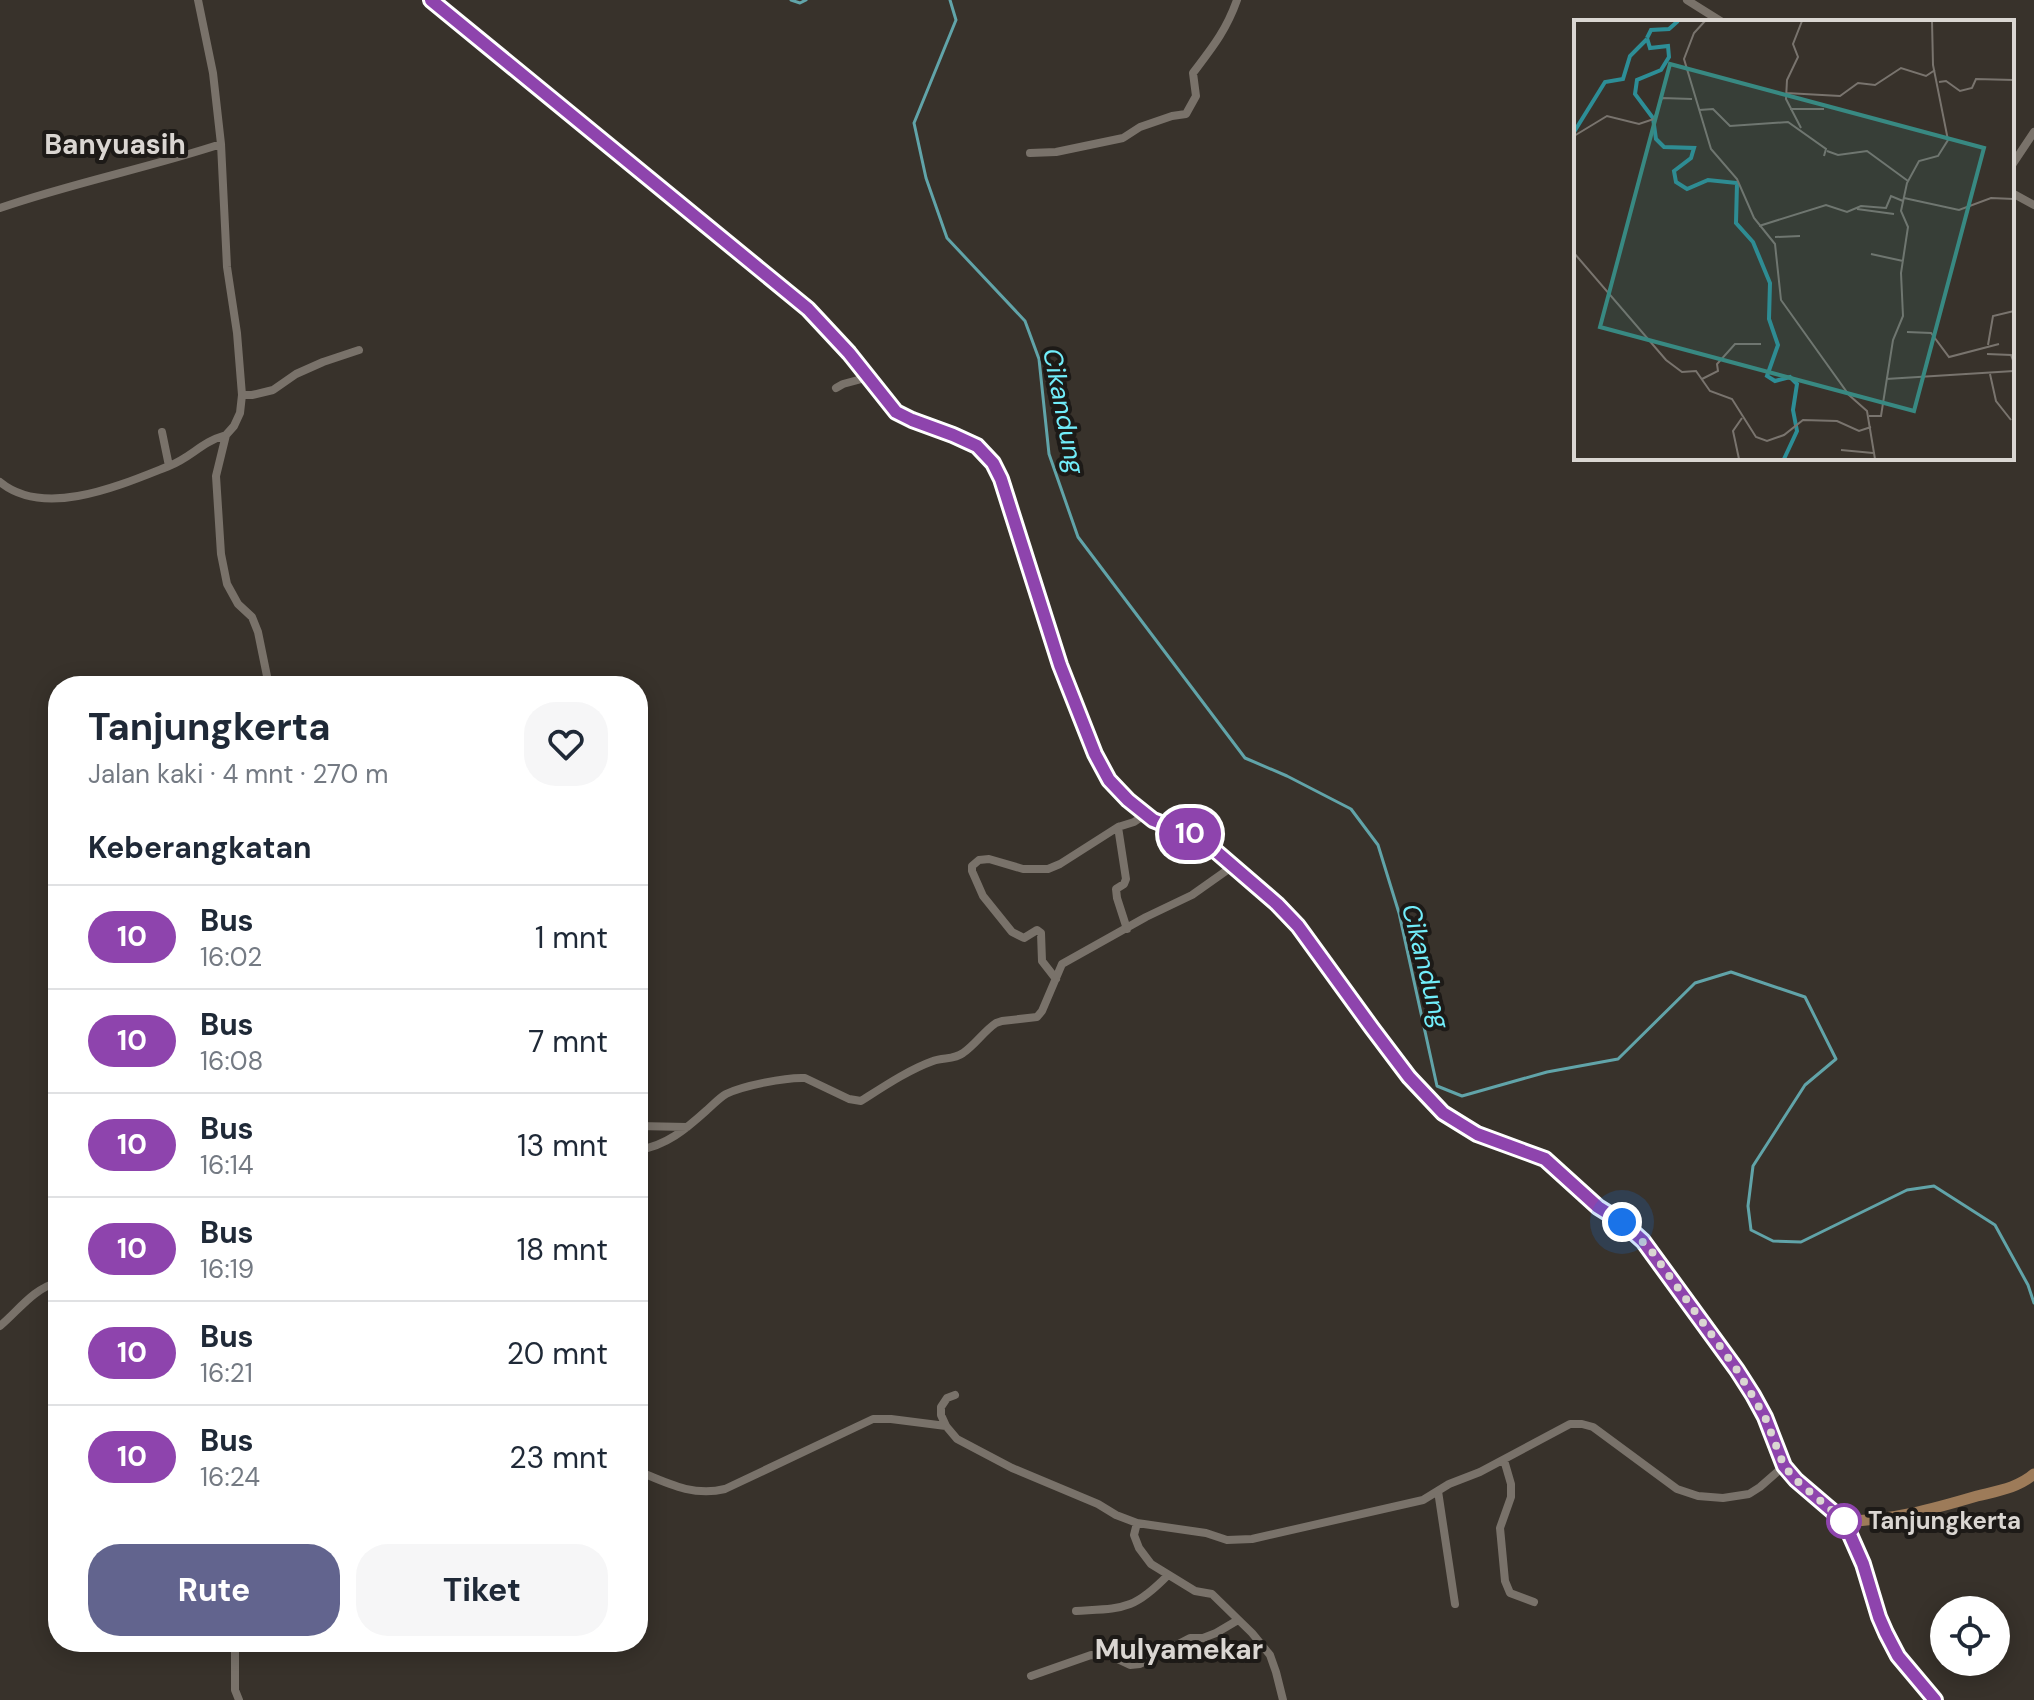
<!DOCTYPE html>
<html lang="id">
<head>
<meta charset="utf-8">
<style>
  :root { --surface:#fff; --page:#f6f6f7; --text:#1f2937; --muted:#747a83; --line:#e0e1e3; --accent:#62648e }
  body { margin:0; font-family:"DM Sans",sans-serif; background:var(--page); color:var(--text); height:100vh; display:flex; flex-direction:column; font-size:30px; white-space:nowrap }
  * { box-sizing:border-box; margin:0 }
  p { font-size:26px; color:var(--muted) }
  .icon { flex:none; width:44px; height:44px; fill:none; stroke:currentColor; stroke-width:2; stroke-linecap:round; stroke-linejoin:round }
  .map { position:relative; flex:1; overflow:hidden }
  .sheet { position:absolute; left:48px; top:676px; width:600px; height:976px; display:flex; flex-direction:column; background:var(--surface); border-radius:32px; box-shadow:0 4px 20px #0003 }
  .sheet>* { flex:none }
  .badge { padding:0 16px; border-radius:26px; font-size:28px; line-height:52px }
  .tools { position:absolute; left:1930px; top:1596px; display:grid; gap:16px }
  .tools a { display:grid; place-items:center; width:80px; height:80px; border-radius:50%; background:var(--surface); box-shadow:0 4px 20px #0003; font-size:40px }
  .you { position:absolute; width:40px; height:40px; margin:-20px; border:6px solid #fff; border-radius:50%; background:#1a73e8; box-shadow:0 0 0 12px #1a73e833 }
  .map>.badge { position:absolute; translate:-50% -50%; box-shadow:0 0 0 4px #fff }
  h2 { padding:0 40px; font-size:30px; line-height:72px }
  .round { display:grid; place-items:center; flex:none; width:84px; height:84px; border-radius:32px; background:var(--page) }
  .summary { display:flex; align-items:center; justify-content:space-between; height:136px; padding:0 40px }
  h1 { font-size:38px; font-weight:700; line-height:60px }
  .action { display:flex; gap:16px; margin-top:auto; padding:16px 40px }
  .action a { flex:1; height:92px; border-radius:32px; background:var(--accent); color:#fff; font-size:32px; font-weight:700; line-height:92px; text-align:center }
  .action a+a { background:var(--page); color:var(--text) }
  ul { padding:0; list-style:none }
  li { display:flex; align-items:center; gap:24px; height:104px; padding:0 40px; border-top:2px solid var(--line) }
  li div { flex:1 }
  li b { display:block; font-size:30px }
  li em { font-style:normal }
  li .badge { min-width:88px; font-weight:700; text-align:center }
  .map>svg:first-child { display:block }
</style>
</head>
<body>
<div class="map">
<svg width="2034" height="1700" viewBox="0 0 2034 1700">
  <rect width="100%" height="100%" fill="#38322b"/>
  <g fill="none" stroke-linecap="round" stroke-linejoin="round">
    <path stroke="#61a4a9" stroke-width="3" d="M791,0L800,3L806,0
      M950,0L956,20L914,123L926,178L947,238L1025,321L1039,359L1049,454L1078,537L1245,758L1287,776L1351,809L1378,845L1399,913L1437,1086L1462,1096L1547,1072L1618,1059L1695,983L1731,972L1805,997L1836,1059L1805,1085L1753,1166L1748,1206L1751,1230L1773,1241L1801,1242L1907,1190L1934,1186L1995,1225L2028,1285L2034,1303"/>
    <path stroke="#79726a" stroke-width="8" d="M198,0L213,73L221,144L227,267L237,333L242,395L240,413L234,426L226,435L216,476L221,554L227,584L238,604L252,617L258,632L269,686
      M1687,0L1722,22
      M1030,153L1056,152L1123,138L1140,127L1172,116L1186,114L1196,96L1193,73C1212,48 1226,31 1237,0
      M2012,165L2034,132
      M2012,193L2034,205
      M0,208C72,183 148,168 221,144
      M836,388L843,384L869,377
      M242,395H252L273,390L296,374L323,362L359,350
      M162,432L169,466C192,457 201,442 226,435
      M0,482C45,519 121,485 169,466
      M1127,929L1117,898L1116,889L1124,884L1126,879L1118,827L1134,822L1146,814
      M1056,979L1042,961L1041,933L1037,930L1024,938L1012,932L983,896L972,871V866L979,860L989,859L1023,869H1048L1060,864L1118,827
      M638,1126L687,1127
      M638,1150C666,1146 686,1129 707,1110C713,1105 719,1098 726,1094C742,1086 786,1077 805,1078L849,1099L861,1101C883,1087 908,1070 933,1061C943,1057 954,1060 963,1053C975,1045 984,1031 996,1023L1002,1021L1037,1017L1042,1011L1062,964L1146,917L1192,895L1233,866
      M0,1326C19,1310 33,1289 58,1282
      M955,1395L947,1398L941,1407V1415L946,1426L957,1439L1012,1468L1098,1504L1116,1515L1137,1523L1206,1533L1227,1540L1252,1539L1423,1500L1449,1484L1480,1472L1570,1424H1582L1593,1427L1677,1489L1698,1496L1723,1498L1749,1494L1760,1487L1784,1466
      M1504,1460L1511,1484V1497L1500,1528L1505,1581L1510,1593L1534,1602
      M638,1471C667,1483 693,1497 725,1489L873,1419H891L946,1426
      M1438,1491L1455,1604
      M1137,1523L1134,1535L1139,1548L1151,1564L1195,1591L1212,1594L1252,1633L1270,1655L1276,1672L1283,1700
      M1076,1611C1123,1608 1133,1611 1168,1575
      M235,1642V1690L239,1700
      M1031,1676L1091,1655L1111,1656L1130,1665L1140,1664L1190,1638H1203L1216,1633L1238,1620"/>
    <path stroke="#9d7b59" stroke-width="11" d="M431,0L777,282C805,308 832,333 856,362C869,376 885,405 900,414C907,419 915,421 923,424C955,435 987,444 1001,479L1060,665L1095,754L1109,780L1128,800L1153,820L1187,833L1211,847L1277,904L1298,926L1372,1028L1409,1077L1443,1113L1477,1134L1545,1159L1598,1207L1622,1222L1643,1241L1737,1370L1753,1395L1765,1417L1784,1466L1796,1480L1844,1521L1863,1564L1879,1617L1886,1633L1898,1656L1935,1700
      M1844,1521C1890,1521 1933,1509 1977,1496C1997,1491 2018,1488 2034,1474"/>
  </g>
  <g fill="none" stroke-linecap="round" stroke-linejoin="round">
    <defs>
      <path id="line" d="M431,0L808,309L849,353L896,412L912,420L953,435L977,446L993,463L1001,479L1060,665L1095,754L1109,780L1128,800L1153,820L1194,836L1211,847L1277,904L1298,926L1372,1028L1409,1077L1443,1113L1477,1134L1545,1159L1598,1207L1622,1222L1643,1241L1737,1370L1753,1395L1765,1417L1784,1466L1796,1480L1844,1521L1863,1564L1879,1617L1886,1633L1898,1656L1935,1700"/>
    </defs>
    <use href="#line" stroke="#fff" stroke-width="18"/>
    <use href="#line" stroke="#8e44ad" stroke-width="12"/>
    <path stroke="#dad6d2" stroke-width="8" stroke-dasharray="0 14.4" d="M1622,1222L1650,1249L1737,1370L1765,1417L1784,1466L1796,1480L1844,1521"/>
  </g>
  <circle fill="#fff" stroke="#8e44ad" stroke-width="4" cx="1844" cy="1521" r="16"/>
  <g text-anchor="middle" stroke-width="8" stroke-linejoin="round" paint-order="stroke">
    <g font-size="24" font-weight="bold" fill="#dad6d2" stroke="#1d1a17" text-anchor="start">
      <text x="1868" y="1529">Tanjungkerta</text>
    </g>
    <g font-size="26" font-style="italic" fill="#71edfa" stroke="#1d1a17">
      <text transform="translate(1064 411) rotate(79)" y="9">Cikandung</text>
      <text transform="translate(1426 966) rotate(76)" y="9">Cikandung</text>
    </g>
    <g font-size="28" font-weight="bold" fill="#dad6d2" stroke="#1d1a17">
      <text x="115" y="154">Banyuasih</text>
      <text x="1179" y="1659">Mulyamekar</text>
    </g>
  </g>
  <g transform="translate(1574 20)">
    <rect width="440" height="440" fill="#38322b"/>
    <path fill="none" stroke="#2d8e97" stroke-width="4" d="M73,18L76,28L94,26L95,37L87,50L63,60L61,74L79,98L82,119L90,127L120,128L117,138L100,151L102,162L113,169L134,160L163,163L162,203L179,222L196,263L195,299L204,325L193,356L201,361L216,357L223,364L219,390L223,411L210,439M73,18L77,10L95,9L104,1M0,112L31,62L49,59L56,36L73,19"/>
    <path fill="none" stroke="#79746e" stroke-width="2" d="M131,1L120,13L110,39L137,129L163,159L180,198L201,224L207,280L275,375L293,391L301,439M365,62L372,61L386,71L398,68L402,59L440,60M212,73L266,76L284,63L301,65L327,48L352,56L361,50M216,89H250M125,90L139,89L156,106L214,102L252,129L250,136M227,108L212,79L213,60L224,37L219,24L228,1M0,116L33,96L65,104L80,99L88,78L118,79M253,131L264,135L293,131L334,161M330,178L385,190L417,178L440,179M283,189L320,194M185,206L252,185L273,192L287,186L312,188L317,176L329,181M201,217L226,216M0,233L92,340L108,352L122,351L136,371L158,379L182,417L193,421L210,415L229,400L263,401L285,411L297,407M297,234L329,241M333,312L357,313L375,337L425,324M414,325L419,296L440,291M413,334L437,335L440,343M416,354L422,381L437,400M128,359L144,351L143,344L161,324H187M312,359L440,351M295,396H307L319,320L329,296L327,253L334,207L327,191L333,163L345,141L364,136L374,120L359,45L358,1M267,430L299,433M165,439L159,411L168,398"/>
    <path fill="#388982" fill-opacity="0.15" stroke="#388982" stroke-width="4" d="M96,44L410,128L340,391L26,307Z"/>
    <rect width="440" height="440" fill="none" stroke="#dad6d2" stroke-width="4"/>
  </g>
</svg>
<div class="tools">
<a><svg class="icon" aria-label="locate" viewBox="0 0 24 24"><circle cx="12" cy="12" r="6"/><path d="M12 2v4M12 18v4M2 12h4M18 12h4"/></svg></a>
</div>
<div class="you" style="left:1622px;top:1222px"></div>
<b class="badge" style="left:1190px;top:834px;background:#8e44ad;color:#fff">10</b>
<section class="sheet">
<div class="summary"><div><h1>Tanjungkerta</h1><p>Jalan kaki · 4 mnt · 270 m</p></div><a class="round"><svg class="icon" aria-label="heart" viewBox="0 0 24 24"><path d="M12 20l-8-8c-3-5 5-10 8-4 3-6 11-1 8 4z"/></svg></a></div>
<h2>Keberangkatan</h2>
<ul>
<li><span class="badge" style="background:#8e44ad;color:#fff">10</span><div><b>Bus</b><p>16:02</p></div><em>1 mnt</em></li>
<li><span class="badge" style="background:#8e44ad;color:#fff">10</span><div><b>Bus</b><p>16:08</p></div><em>7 mnt</em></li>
<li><span class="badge" style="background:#8e44ad;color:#fff">10</span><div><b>Bus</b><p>16:14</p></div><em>13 mnt</em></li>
<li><span class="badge" style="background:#8e44ad;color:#fff">10</span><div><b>Bus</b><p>16:19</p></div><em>18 mnt</em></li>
<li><span class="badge" style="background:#8e44ad;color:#fff">10</span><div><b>Bus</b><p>16:21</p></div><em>20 mnt</em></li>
<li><span class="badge" style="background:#8e44ad;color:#fff">10</span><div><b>Bus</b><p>16:24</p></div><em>23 mnt</em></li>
</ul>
<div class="action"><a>Rute</a><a>Tiket</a></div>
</section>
</div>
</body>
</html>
